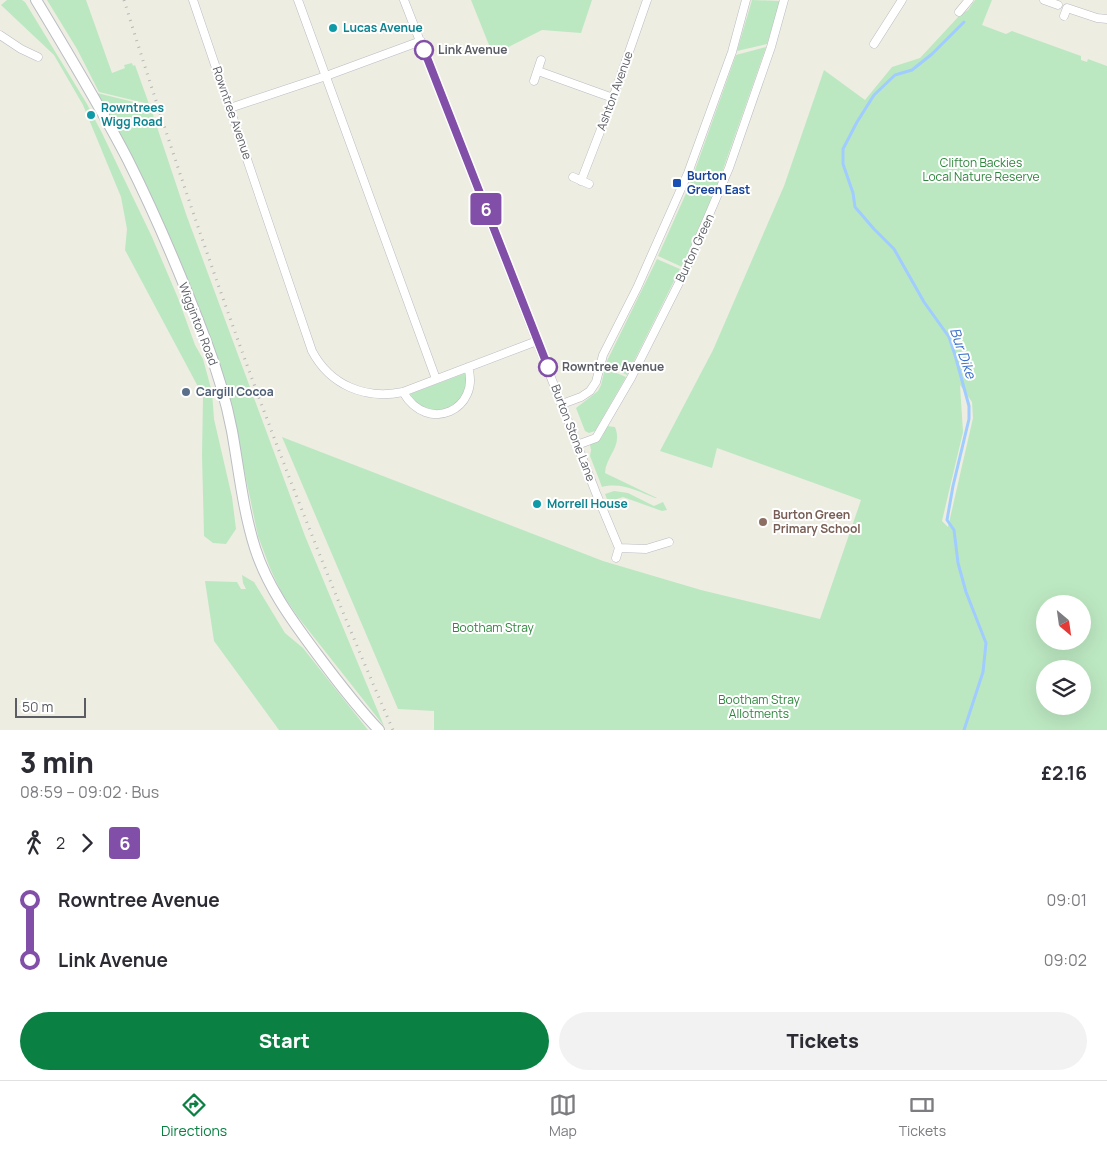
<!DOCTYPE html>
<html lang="en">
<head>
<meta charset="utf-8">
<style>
  :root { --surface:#fff; --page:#f2f2f3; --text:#2b2b33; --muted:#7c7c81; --line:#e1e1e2; --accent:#0b8043 }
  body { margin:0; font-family:Manrope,sans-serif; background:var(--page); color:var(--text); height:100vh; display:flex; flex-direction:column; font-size:19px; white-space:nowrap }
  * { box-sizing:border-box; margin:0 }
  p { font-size:16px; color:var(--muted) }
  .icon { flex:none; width:28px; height:28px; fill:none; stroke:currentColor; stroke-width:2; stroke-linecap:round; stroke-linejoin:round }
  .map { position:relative; height:730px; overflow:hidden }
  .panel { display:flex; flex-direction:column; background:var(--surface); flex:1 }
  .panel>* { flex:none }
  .badge { padding:0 10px; border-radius:4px; font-size:18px; line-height:32px }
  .needle { width:32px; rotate:151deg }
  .fabs { position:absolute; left:1036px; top:595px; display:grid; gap:10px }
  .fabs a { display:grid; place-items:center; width:55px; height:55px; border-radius:50%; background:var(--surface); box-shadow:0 5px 20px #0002; font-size:25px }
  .scale { position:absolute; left:15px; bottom:12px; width:71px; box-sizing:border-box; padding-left:5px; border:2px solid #5a5d64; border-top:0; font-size:14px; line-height:18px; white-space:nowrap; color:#5a5d64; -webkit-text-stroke:4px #fff; paint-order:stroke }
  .map>.badge { position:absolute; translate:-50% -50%; box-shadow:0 0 0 2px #fff }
  .legs { display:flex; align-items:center; gap:8px; height:55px; padding:0 20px; font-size:16px }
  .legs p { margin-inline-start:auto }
  .overview { display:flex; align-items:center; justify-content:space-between; height:85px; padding:0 20px }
  h1 { font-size:28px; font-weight:800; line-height:38px }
  .primary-button { display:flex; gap:10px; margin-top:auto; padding:10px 20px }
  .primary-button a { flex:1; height:58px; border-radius:30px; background:var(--accent); color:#fff; font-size:20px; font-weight:800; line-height:58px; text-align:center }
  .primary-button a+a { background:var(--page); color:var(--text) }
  ul { padding:0 20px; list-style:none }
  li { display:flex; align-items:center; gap:18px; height:60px; font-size:19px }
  li i { display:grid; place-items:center; width:8px; height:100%; margin:0 6px; background:currentColor }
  li i::after { content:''; width:12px; height:12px; margin:-6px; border:4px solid; border-radius:50%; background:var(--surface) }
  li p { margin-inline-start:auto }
  li:first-child i { background:linear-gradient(#0000 50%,currentColor 0) }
  li:last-child i { background:linear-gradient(currentColor 50%,#0000 0) }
  .tabs { display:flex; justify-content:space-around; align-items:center; height:70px; border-top:1px solid var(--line); background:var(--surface); font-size:14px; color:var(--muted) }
  .tabs a { display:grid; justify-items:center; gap:2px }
  .tabs .current { color:var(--accent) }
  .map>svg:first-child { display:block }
</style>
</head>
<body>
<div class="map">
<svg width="1107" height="730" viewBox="0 0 1107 730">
  <rect width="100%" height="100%" fill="#eeede2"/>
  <path fill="#bce8c1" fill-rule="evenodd" d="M7,0H22L25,2L87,104L91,112L89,114L91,117L93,116L101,131L152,237L178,298L195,345L203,359L212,392L214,419L232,497L236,529L226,544L213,543L204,536L202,455L203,396L125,250L127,229L121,197L83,105L54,55L1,5Z
    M47,0H86L112,73L125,68L124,65L132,63L133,66L135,65L149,104L99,92L77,49Z
    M471,0H592L581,33L542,30L493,55Z
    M752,0L780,1L767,44L737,51Z
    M975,0H992L982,25L1006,34L1012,31L1081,56V60L1087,62L1088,59L1107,66V730H434V711L398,709L282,437L603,561L701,590L820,619L861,500L717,448L712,468L660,451L713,350L784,186L824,70L865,100L892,67L920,58L959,16L968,10ZM960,385L972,402L973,418L948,527L942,521L963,432ZM1045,604H1082V641H1045ZM1045,669H1082V706H1045Z
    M766,47L714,195L690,184L736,55Z
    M97,93L150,106L186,214L305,536L384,726L298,617L281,592L270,568L258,536L232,412L218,360Z
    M692,188L712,197L682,267L658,256L688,189L690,190Z
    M657,259L680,269L627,375L605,365Z
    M605,368L626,377L595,431L589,433L585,431L576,408L598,391L601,385Z
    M466,373C472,408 429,425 410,394Z
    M607,426L615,427C623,447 606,455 605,473L657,498H655C637,491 622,482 602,487L590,456L591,450L590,445L602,437Z
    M614,491L628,493L654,506L663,502L667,510L662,511L623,497L608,502L605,494Z
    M242,575L254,582L285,633L303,648L368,730H279L214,641L205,581L237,582L241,589H246L243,583Z"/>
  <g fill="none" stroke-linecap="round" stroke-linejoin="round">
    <path stroke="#a1ccff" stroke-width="3" d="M964,730L983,672L986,643L966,592L958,563L954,530L947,520L953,486L969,419V406L955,355L949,337L924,302L894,249L874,229L855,207L853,193L843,164V149L857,122L874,95L895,75L912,70L932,54L964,22"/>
    <defs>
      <path id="street" d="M193,0L312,351C330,385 365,400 403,392L537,341
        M298,0L436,379
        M404,0L596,493L619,548L616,558
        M1044,0L1058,5
        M959,12L969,0
        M1064,16L1067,8L1097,18L1107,19
        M0,35L21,49L38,57
        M874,44L902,0
        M538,71L613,98
        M534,81L541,60
        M230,108L326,76L421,41
        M573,177L589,184
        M581,181L613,98L647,0
        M403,392C428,435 481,409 468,367
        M562,404L581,397L590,391L596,382L603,355L637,288L688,173L732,52L746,0
        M577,445L596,438L631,378L685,271L729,168L771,47L784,0
        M619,548L646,549L669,542"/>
      <path id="secondary" d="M36,0C68,53 100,106 128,160C157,218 183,280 206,341C217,370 226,400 232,431C239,470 243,510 255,548C267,586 291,619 314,650C335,678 355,705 379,730"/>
    </defs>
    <use href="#street" stroke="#babbc2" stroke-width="9"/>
    <use href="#secondary" stroke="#babdc4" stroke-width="12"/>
    <use href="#street" stroke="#fff" stroke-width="8"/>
    <use href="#secondary" stroke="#fff" stroke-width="10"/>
    <path stroke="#b5b6b7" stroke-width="3" stroke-dasharray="1 6" stroke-linecap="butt" d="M124,0C201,248 289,492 393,730"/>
  </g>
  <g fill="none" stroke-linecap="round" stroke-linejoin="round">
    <defs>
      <path id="line-1" d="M424,50L548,367"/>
    </defs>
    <use href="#line-1" stroke="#fff" stroke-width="11"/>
    <use href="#line-1" stroke="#824fa8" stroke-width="8"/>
  </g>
  <g fill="#0f9aa8" stroke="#fff" stroke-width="2">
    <circle cx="333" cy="28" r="5"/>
    <circle cx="91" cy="115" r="5"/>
    <circle cx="537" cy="504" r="5"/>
  </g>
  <g fill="#fff" stroke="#824fa8" stroke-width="2.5">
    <circle cx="424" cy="50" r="9"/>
    <circle cx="548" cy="367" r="9"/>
  </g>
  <rect fill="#1a4fb4" stroke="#fff" stroke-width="2" x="672" y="178" width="10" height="10" rx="2.5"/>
  <circle fill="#5c6f8a" stroke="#fff" stroke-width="2" cx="186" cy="392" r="5"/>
  <circle fill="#8d6e63" stroke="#fff" stroke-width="2" cx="763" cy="522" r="5"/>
  <g text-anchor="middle" stroke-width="4" stroke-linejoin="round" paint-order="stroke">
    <g font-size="12" font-weight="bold" fill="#0d838f" stroke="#fff" text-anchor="start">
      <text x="343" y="32">Lucas Avenue</text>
      <text x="101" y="112">Rowntrees<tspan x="101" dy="14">Wigg Road</tspan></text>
      <text x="547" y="508">Morrell House</text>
    </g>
    <g font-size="12" font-weight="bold" fill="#5a5d64" stroke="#fff" text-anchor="start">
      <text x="438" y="54">Link Avenue</text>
      <text x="562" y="371">Rowntree Avenue</text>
    </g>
    <g font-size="12" fill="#5a5d64" stroke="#fff">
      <text transform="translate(615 91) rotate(-70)" y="4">Ashton Avenue</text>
      <text transform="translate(232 113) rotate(71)" y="4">Rowntree Avenue</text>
      <text transform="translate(695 248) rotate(-65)" y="4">Burton Green</text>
      <text transform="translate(198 324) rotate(69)" y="4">Wigginton Road</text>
      <text transform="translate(573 433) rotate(69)" y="4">Burton Stone Lane</text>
    </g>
    <g font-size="12" fill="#2e863d" stroke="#fff">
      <text x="981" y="167">Clifton Backies<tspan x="981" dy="14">Local Nature Reserve</tspan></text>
      <text x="493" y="632">Bootham Stray</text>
      <text x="759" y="704">Bootham Stray<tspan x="759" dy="14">Allotments</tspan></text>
    </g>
    <g font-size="12" font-weight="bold" fill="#164399" stroke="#fff" text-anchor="start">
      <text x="687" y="180">Burton<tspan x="687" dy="14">Green East</tspan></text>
    </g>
    <g font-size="12" font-weight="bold" fill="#4e5e75" stroke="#fff" text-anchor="start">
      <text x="196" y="396">Cargill Cocoa</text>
    </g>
    <g font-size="12" font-weight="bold" fill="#785e54" stroke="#fff" text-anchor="start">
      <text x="773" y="519">Burton Green<tspan x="773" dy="14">Primary School</tspan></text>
    </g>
    <g font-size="14" font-style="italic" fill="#3b71ca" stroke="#fff">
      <text transform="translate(963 353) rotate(71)" y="5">Bur Dike</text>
    </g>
  </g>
</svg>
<div class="fabs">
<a><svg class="needle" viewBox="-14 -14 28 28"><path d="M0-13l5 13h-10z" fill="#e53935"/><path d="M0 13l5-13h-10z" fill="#7c7c81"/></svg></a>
<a><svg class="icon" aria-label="layers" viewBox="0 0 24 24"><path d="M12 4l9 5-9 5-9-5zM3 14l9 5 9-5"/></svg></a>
</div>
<div class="scale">50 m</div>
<b class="badge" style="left:486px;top:209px;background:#824fa8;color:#fff">6</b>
</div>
<section class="panel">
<div class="overview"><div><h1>3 min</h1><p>08:59 – 09:02 · Bus</p></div><b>£2.16</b></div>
<div class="legs"><svg class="icon" aria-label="walk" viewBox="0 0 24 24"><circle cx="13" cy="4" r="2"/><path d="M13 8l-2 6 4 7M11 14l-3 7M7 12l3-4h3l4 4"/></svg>2<svg class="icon" aria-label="forward" viewBox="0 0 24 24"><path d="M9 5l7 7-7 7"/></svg><b class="badge" style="background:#824fa8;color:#fff">6</b></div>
<ul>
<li><i style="color:#824fa8"></i><b>Rowntree Avenue</b><p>09:01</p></li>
<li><i style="color:#824fa8"></i><b>Link Avenue</b><p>09:02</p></li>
</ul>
<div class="primary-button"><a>Start</a><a>Tickets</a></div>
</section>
<nav class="tabs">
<a class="current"><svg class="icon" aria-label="directions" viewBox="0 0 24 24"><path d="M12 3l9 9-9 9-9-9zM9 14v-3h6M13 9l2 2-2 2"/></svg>Directions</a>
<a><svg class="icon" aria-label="map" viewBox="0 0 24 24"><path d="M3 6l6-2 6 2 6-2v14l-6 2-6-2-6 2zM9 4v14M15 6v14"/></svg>Map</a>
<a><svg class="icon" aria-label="tickets" viewBox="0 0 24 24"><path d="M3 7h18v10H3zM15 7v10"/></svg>Tickets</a>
</nav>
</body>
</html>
